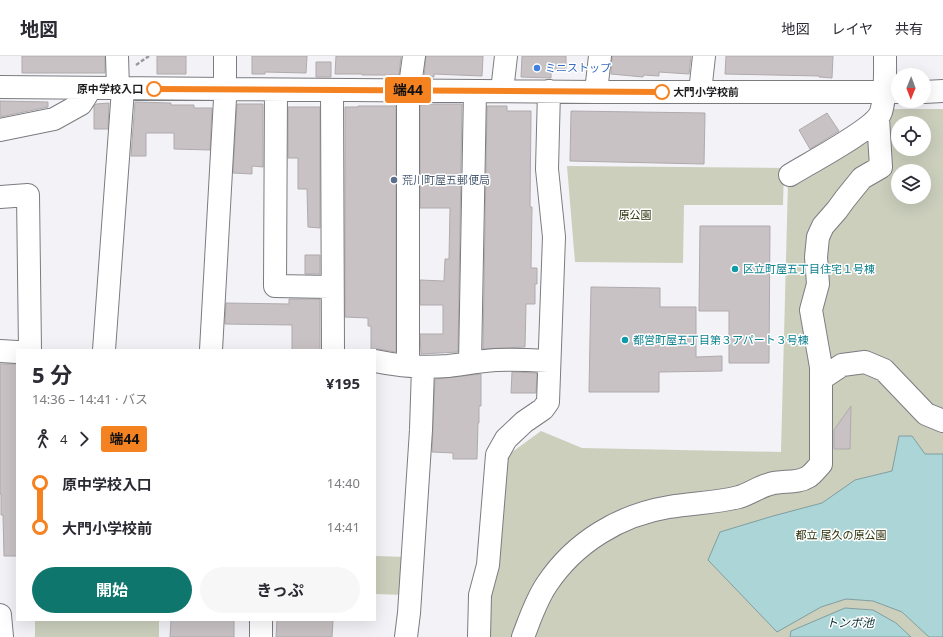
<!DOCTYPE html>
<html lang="ja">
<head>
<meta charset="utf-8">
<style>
  :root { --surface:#fff; --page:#f7f7f7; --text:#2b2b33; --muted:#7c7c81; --line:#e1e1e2; --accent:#0f766e }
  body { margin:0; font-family:"Noto Sans","Noto Sans JP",sans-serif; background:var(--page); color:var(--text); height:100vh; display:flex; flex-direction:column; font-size:15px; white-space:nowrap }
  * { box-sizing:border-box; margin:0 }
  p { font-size:13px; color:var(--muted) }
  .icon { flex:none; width:22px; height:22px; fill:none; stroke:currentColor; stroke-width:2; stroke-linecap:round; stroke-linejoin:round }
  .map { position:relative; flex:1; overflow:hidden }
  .sheet { position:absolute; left:16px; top:293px; width:360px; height:272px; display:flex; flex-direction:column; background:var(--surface); border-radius:0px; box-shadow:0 4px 16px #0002 }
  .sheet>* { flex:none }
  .badge { padding:0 8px; border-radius:3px; font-size:14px; line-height:26px }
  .needle { width:26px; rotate:181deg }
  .buttons { position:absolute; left:891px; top:12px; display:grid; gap:8px }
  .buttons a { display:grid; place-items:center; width:40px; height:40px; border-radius:50%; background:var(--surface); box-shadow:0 4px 16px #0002; font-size:20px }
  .map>.badge { position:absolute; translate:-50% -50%; box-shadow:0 0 0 2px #fff }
  .legs { display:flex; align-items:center; gap:6px; height:44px; padding:0 16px; font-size:13px }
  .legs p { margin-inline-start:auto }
  .headline { display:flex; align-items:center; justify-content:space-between; height:68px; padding:0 16px }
  h1 { font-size:22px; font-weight:700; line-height:30px }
  .button { display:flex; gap:8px; margin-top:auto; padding:8px 16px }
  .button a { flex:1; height:46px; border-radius:24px; background:var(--accent); color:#fff; font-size:16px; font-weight:700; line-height:46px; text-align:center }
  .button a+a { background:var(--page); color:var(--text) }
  ul { padding:0 16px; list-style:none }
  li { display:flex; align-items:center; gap:14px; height:44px; font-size:15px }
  li i { display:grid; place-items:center; width:6px; height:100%; margin:0 5px; background:currentColor }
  li i::after { content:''; width:10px; height:10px; margin:-5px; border:3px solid; border-radius:50%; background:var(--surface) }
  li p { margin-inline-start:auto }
  li:first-child i { background:linear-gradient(#0000 50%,currentColor 0) }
  li:last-child i { background:linear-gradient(currentColor 50%,#0000 0) }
  header { display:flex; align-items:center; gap:24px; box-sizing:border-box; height:56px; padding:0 20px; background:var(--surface); border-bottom:1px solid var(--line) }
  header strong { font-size:19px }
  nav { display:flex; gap:22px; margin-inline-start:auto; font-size:14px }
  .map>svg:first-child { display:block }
</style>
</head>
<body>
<header>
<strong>地図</strong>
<nav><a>地図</a><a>レイヤ</a><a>共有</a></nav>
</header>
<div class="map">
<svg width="943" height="581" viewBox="0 0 943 581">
  <rect width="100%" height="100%" fill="#f2f2f7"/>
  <path fill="#cbcfbc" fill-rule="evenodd" d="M892,53H943V581H488L490,542L508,399L541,375L582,392L781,396L788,126ZM898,67H924V93H898ZM898,115H924V141H898Z
    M567,110L784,112L783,149H684L683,207L575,206Z
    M375,500L407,501L406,539L375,538Z
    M35,564H159V581H35Z"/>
  <path fill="#acd5d7" stroke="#819ea0" d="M899,380H912L925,398H943V581H929L902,556L873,545L846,543L821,551L777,576L708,504L720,476L773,460L822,447L855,424L892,415Z
    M845,552L873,554L896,567L911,581H790L791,575Z"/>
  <path fill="#c8c2c4" stroke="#b0aaac" d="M22,0H105V17H22Z
    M157,0H186V18H157Z
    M252,0H307L306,17L265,16V18H252Z
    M336,0H401L399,19H362V18H335Z
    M426,0H483L482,20L434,18V21H424Z
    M522,0H566V13H551V22L521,21Z
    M612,0H691L689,18L659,16V20L644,19L643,21L611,18Z
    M726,0H833L832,22L819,21V20L725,18Z
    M316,6H331V21H316Z
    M0,45L48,46V51L0,61Z
    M135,46L171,47V49H194V52H212L210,94L174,93V77H146V100H131Z
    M109,47L108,73H94V50L96,48Z
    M237,48H263V111L252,110V118L233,117Z
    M434,48H462L458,296L421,298L420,278H443V249H420V224L444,225L445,203H449L450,152H420V49Z
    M358,50H396V296L377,293H371V270H368V262L345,261V51H358Z
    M487,50H507V55H531L530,151H532L531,212H537V228H535V248H526L525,291L483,293Z
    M288,51H320V172L308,171L307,133H298V102H288Z
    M571,55L705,57L704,108L570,105Z
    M827,57L839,75L810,93L799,74Z
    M700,170H770L769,307H729V255H699Z
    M305,199H320V218H305Z
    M591,231L660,232V251H696V301L722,300V315L659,316V336H589Z
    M289,243H320V294H292V269L225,268L226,247L289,248Z
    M0,308H17V500H4L3,459H1V438H0Z
    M512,316L537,317L536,337H511Z
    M481,318V350H479V367H478L477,403H453V397L432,396L435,323Z
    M851,350L850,393H834V374Z
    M171,564H234V581H170Z
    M277,564H333L332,581H276Z"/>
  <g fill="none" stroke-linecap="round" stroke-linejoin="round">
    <defs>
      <path id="minor" d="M117,0L118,32
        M0,31L596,36H898
        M276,34L275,230L332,231
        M332,34L333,294
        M502,35L506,0
        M596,36L600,0
        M700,36L704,0
        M924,36L943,35
        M0,74L54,63L81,48L91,32
        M790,119C809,107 875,73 881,56C886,40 885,16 885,0
        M0,141L28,139L30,294
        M104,294L123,33
        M211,294L225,43V0
        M0,295L17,296
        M375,305C399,310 423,312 448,310C464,308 480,305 496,304C514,303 531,304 548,305
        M470,307L475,35
        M408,309V44L414,0
        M821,323L842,309L865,306L884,314L926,358L943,365
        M0,559L2,581
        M261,581V564
        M406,581L409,557L421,374L423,311
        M479,581L480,539L488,509L497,399L506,383L524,366L543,353L548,346L554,181L547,113L549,35
        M523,581C530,563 536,544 547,528C575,486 620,459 669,451C692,447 716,447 739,441C749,438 759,431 770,428C782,424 797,428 808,421C813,418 817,412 821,408V311L811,254L818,228L816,201L818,181L823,170L837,154L845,143L862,122L881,111L878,62"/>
    </defs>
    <use href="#minor" stroke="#7b7c80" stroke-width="24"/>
    <path stroke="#9b9b9f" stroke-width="2.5" stroke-dasharray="4 2" stroke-linecap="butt" d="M136,9L149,0"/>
    <use href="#minor" stroke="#fff" stroke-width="22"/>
  </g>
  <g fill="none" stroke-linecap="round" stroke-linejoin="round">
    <defs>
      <path id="line-1" d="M154,33L662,36"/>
    </defs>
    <use href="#line-1" stroke="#fff" stroke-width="9"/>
    <use href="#line-1" stroke="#f58220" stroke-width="6"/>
  </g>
  <circle fill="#3f7fe0" stroke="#fff" stroke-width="1.5" cx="537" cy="12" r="4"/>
  <g fill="#fff" stroke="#f58220" stroke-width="2">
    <circle cx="154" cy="33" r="7"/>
    <circle cx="662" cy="36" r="7"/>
  </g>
  <circle fill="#5c6f8a" stroke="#fff" stroke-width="1.5" cx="394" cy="124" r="4"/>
  <g fill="#0f9aa8" stroke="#fff" stroke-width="1.5">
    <circle cx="735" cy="213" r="4"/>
    <circle cx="625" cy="284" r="4"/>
  </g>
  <g text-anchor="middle" stroke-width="3" stroke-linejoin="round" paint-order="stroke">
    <g font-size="11" fill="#366cbe" stroke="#fff" text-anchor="start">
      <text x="545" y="16">ミニストップ</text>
    </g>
    <g font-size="11" font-weight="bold" fill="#1c1c1e" stroke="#fff" text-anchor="end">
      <text x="143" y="37">原中学校入口</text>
      <text x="673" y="40" text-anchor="start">大門小学校前</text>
    </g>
    <g font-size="11" fill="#4e5e75" stroke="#fff" text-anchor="start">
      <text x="402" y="128">荒川町屋五郵便局</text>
    </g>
    <g font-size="11" fill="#2b3109" stroke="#fff">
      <text x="635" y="163">原公園</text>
      <text x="841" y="483">都立 尾久の原公園</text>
    </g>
    <g font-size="11" fill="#0d838f" stroke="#fff" text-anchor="start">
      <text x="743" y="217">区立町屋五丁目住宅１号棟</text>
      <text x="633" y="288">都営町屋五丁目第３アパート３号棟</text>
    </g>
    <g font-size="12" font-style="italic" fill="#0a3335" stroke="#fff">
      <text x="850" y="571">トンボ池</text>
    </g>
  </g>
</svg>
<div class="buttons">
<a><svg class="needle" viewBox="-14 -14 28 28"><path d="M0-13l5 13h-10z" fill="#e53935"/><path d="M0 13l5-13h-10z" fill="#7c7c81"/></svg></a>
<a><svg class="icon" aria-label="locate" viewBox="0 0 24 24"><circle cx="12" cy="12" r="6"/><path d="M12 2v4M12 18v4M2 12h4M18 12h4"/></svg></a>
<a><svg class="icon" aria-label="layers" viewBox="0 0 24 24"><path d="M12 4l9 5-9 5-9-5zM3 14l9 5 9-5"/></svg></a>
</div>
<b class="badge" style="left:408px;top:34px;background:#f58220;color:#111">端44</b>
<section class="sheet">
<div class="headline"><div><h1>5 分</h1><p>14:36 – 14:41 · バス</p></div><b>¥195</b></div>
<div class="legs"><svg class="icon" aria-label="walk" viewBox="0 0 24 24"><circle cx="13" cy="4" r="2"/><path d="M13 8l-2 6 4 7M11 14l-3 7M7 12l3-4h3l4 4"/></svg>4<svg class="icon" aria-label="forward" viewBox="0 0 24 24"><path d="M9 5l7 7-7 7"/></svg><b class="badge" style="background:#f58220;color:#111">端44</b></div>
<ul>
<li><i style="color:#f58220"></i><b>原中学校入口</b><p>14:40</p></li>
<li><i style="color:#f58220"></i><b>大門小学校前</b><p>14:41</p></li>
</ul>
<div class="button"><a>開始</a><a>きっぷ</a></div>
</section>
</div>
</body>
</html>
